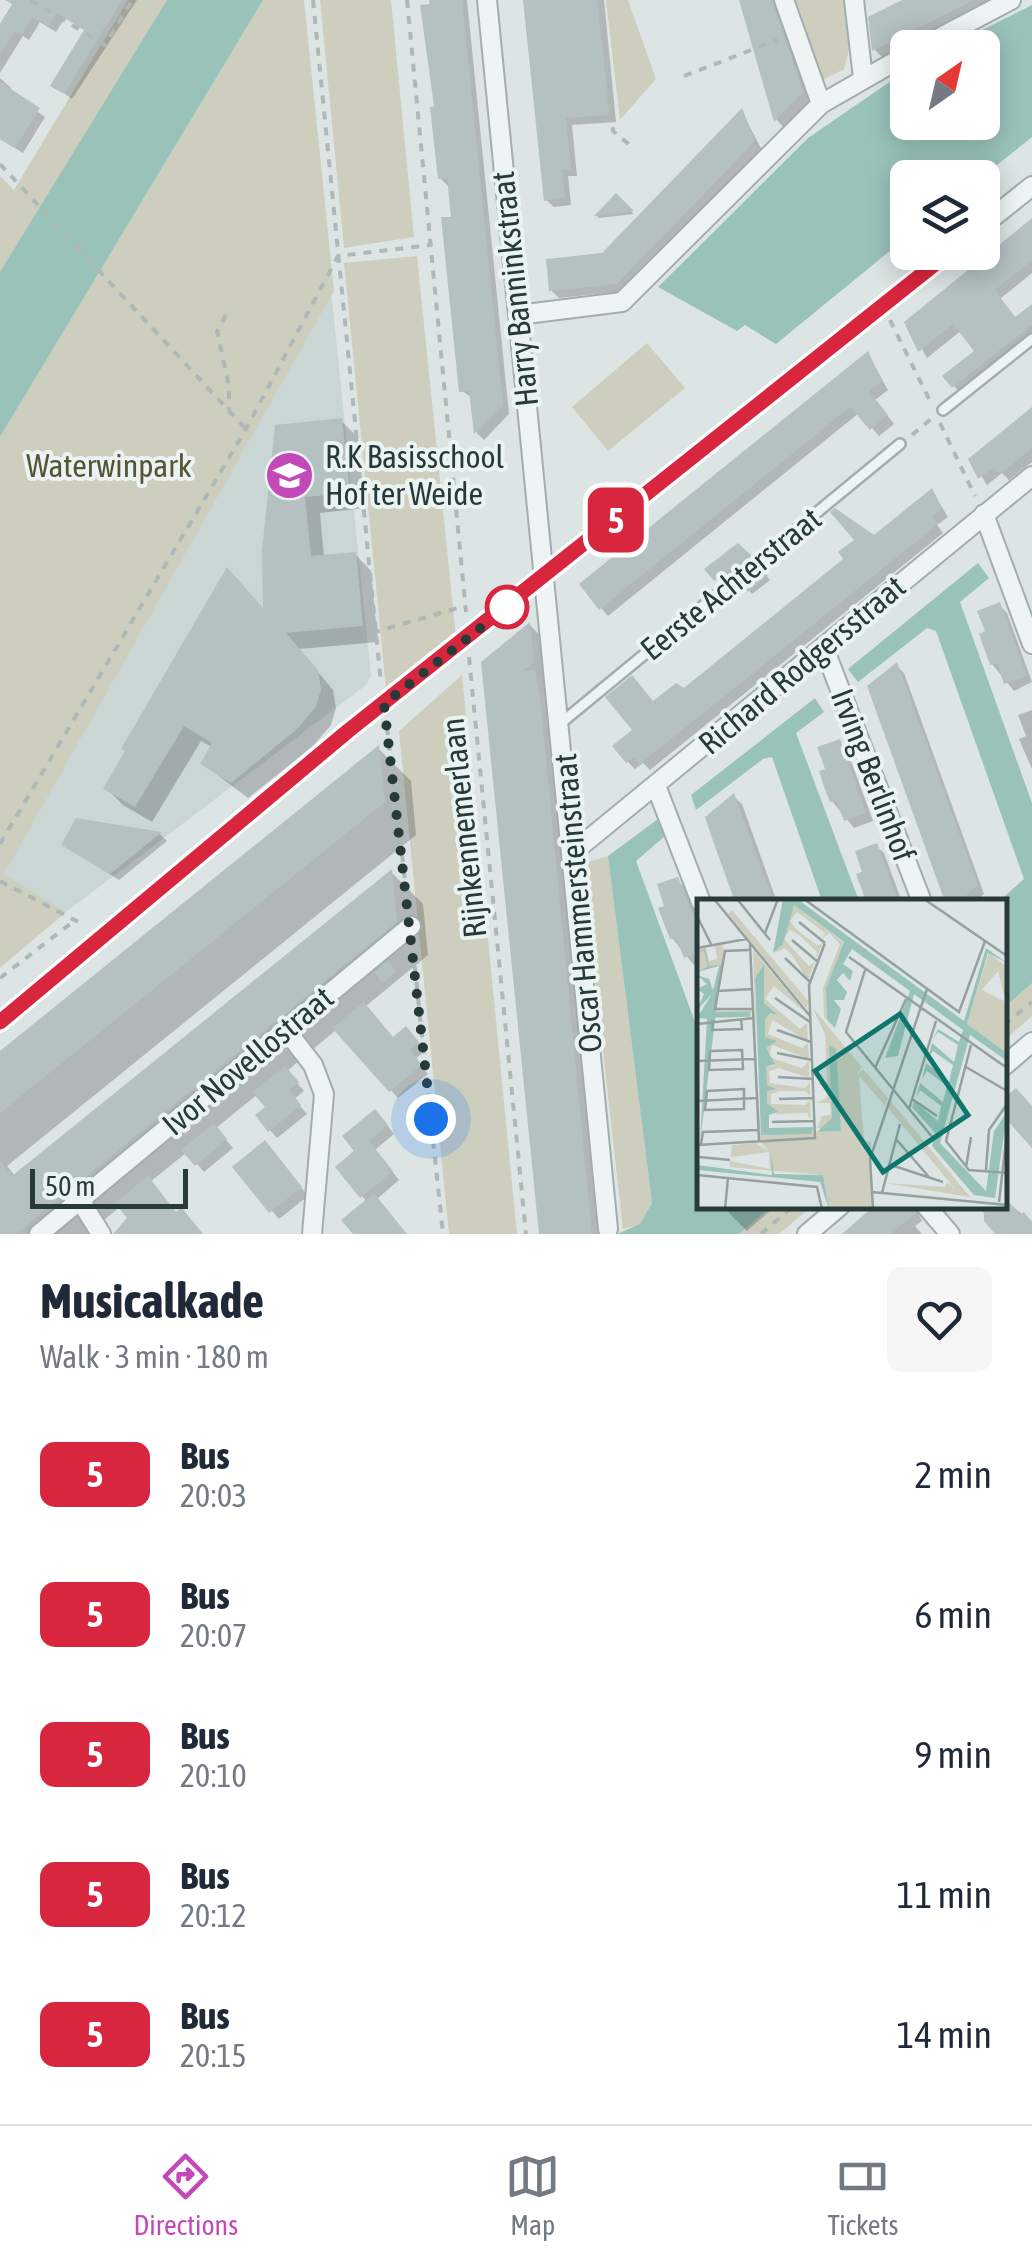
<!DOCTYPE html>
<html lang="en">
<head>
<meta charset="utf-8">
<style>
  :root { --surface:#fff; --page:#f6f6f7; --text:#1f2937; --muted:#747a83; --line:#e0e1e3; --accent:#c348b8 }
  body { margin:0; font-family:"Asap Condensed",sans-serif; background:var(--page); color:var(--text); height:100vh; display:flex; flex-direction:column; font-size:38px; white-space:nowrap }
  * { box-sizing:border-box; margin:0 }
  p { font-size:32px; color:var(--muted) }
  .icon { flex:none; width:55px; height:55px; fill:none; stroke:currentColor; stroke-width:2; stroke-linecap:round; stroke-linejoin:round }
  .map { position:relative; height:1234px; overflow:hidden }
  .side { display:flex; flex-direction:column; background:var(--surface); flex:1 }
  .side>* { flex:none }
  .badge { padding:0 20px; border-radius:15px; font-size:35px; line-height:65px }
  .needle { width:65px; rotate:34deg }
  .fabs { position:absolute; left:890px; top:30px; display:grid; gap:20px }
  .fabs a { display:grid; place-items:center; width:110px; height:110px; border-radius:15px; background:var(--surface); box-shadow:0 5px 25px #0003; font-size:50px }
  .scale { position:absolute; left:30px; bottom:25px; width:158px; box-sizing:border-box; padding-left:10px; border:5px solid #273a38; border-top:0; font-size:28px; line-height:35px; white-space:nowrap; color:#273a38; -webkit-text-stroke:8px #ebf3f2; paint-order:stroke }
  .you { position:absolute; width:50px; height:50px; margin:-25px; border:8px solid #fff; border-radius:50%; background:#1a73e8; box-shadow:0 0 0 15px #1a73e833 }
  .map>.badge { position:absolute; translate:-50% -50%; box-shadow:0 0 0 5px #fff }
  .round { display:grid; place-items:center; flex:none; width:105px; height:105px; border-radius:15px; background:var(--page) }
  .headline { display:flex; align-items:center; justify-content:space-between; height:170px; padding:0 40px }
  h1 { font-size:48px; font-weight:700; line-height:75px }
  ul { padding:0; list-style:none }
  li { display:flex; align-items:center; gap:30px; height:140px; padding:0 40px }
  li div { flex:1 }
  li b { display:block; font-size:38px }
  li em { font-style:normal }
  li .badge { min-width:110px; font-weight:700; text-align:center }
  .tab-bar { display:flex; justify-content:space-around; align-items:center; height:140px; border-top:2px solid var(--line); background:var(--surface); font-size:28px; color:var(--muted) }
  .tab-bar a { display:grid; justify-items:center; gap:5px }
  .tab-bar .selected { color:var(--accent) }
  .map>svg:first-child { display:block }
</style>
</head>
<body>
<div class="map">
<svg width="1032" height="1234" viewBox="0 0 1032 1234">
  <rect width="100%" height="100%" fill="#dce5e4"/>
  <path fill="#cad6d4" d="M331,290L371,676L366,685L66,912L3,874Z"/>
  <path fill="#cecebe" d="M128,0H169L0,273V176L14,190Z
    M263,0H304L334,291L4,874L66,912L0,968V437Z
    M320,0H391L414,237L344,248Z
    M606,0H628L656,79L620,120Z
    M791,0H847L853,35L844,69L819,82Z
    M417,256L456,637L386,688L344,263Z
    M647,343L685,388L608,451L572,407Z
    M462,675L517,1234H449L399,731Z
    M608,856L652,1203L640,1225L623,1229L582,864Z
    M1032,983V1016L1005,1040V1007Z
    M771,1207H811L779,1234H739Z"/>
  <path fill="#99c3b9" d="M167,0H263L0,437V272Z
    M1032,5V137L982,177L908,178L907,237L776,344L745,325L737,331L658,287L808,138L907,70L908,122H982V48L948,47Z
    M978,563L989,578L960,602L1032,803V983L1005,1007L1004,902L999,901L1024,879L936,631L927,628L858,682L848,669Z
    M815,698L824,712L796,733L859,901H822L772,757L763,759L696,810L691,795Z
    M658,819L665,836L636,861L699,1033L700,1206L771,1207L739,1234H617L640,1224L652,1203L608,856Z"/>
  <path fill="#0003" d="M8,0H137L72,99L53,85L86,31L65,18L56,32L40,22L29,40L23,36L0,73V29L14,6Z
    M433,0H467L509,414L484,440L477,433L472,398L461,390L454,220L448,186L440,178Z
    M526,0H604L616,122L572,125L577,176H568L571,205L554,207L546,200Z
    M748,0H781L779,14L810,100L784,128L777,120L749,32Z
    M907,0H997L882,57L875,50Z
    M0,78L11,88L9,91L45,117L23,153L0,139Z
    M742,112L762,150L625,291L559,298L551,290L603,255Z
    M616,197L634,214L599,218L597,216Z
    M1032,222V273L1000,299L1016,319L1032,307V338L961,394L954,386L977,351L962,330L927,358L907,323Z
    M868,354L888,390L875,400L894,424L879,436L859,413L608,616L601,608Z
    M1032,410V462L1009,480L1002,473L987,485L971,459Z
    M341,421L358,437L365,508L320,513L324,557L355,554L371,571L378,642L299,649L333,690L336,708L331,725L313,746L248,798L203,764L212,747L201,741L152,822L123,805L106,788L266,613L264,551Z
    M932,491L948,517L937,525L943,533L650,770L643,763L635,769L628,762L615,747L636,730L654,704L684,691L847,560L857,540L874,538Z
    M737,546L753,560L719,582L708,569Z
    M762,571L770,580L752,594L745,585Z
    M999,605L1007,613L1032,682L1014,691L992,664L988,633Z
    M530,625L553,649L612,1234H541L484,663Z
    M896,665L904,673L984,894L975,902H948Z
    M1032,710V769L1019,739L1026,736L1018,715Z
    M839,742L847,750L873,821L854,828L832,801L828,770Z
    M379,749L411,781L416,835L7,1166L15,1176L391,872L423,904L428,955L366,1006L393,1039L414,1037L425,1051L415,1059L428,1074L398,1098L336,1030L287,1071L304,1091L294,1099L307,1114L277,1138L270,1130L268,1107L258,1094L216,1128L233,1148L204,1172L187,1152L150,1182L177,1214L202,1234H119L131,1219L121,1206L87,1234H0V1055Z
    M734,797L742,804L777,902H738Z
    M77,821L160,834L167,841L119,880L64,845Z
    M876,846L884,853L902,902H869L865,873Z
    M677,880L685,888L700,925V963L694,965L672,938L668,907Z
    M383,1120L394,1134L375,1150L399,1180L377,1199L406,1234H356L367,1202L338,1167Z
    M272,1151L308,1196L279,1219L235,1167Z
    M1004,1199L1029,1220L1032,1234H999L979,1206H1004Z
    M734,1206H771L772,1209L747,1231L728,1212Z
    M878,1206H914L922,1221L915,1226L922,1234H846Z"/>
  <path fill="#b4c1c0" d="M5,0H122L64,94L50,86L84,30L57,13L48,27L32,17L22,35L15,31L0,55V24L12,4Z
    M429,0H462L503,405L474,434L469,391L459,392L450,305L441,217H451L447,178L438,179L430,107L434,106L420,5L430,4Z
    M523,0H598L610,115L566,118L571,169L562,170L565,198L544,201Z
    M739,0H772L803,92L774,122Z
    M902,0H974L872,51L868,17Z
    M0,82L40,108L15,148L0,139Z
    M742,108L755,141L617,284L549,291L546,259L602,253Z
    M616,193L634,211L594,216Z
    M1032,218V260L995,290L1015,317L1032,304V325L952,388L942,376L974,351L953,324L918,352L904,322Z
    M868,351L882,381L869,391L888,415L870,430L850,407L599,610L579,584Z
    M1032,407V448L1000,474L994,467L978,479L968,459Z
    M342,418L350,493L305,497L311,556L356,552L363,626L286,633L318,670L321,690L315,708L297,729L231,783L200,764L212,743L184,726L135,807L103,789L125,751L121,749L227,567L263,608L262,551L275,425Z
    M932,488L942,508L932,516L938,524L640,764L634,757L626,763L612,746L632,730L605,697L632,675L653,701L676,683L684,688L843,559L838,552L854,540L830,512L835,508L874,535Z
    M738,543L752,556L714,581L704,569Z
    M762,568L768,576L748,592L742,585Z
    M1000,602L1027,676L1004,684L997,663L990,665L979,634L985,631L977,611Z
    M530,622L534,662L523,671L535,670L540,697L592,1234H539L481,662Z
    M897,662L978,885L959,902H945L867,686Z
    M840,739L866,813L844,821L836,800L830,802L824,787L819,771L825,769L817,747Z
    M379,745L385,802L0,1113V1051Z
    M734,793L756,854L774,902H735L712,838L705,817Z
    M76,818L162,832L110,874L61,845Z
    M877,843L890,879L898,902H866L862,890L856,874L862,872L855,851Z
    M392,869L397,922L16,1234H0V1161L12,1176Z
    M678,877L700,932V952L684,958L676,937L670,939L658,908L664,906L657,884Z
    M388,961L397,972L382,983L374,972Z
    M364,1002L393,1037L406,1026L419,1042L410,1050L422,1065L389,1092L332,1028Z
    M285,1066L299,1082L289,1090L301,1105L268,1132L255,1115L265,1107L252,1092Z
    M1016,1088L1032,1106V1148L1004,1117V1098Z
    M375,1109L388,1125L369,1141L393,1171L360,1198L335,1167L354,1151L342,1136Z
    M214,1123L227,1139L195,1166L181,1150Z
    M265,1140L302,1187L269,1213L232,1167Z
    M148,1176L176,1212L181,1207L203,1234H113L127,1218L115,1203Z
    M374,1193L382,1203L407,1234H353L341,1220Z
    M874,1206H914L916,1213L891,1234H842Z
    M992,1206H1013L1020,1215L1024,1212L1032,1222V1234H995L984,1221V1214Z"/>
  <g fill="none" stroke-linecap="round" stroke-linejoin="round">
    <defs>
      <path id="lane" d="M943,410L1032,339
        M561,723L900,444"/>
      <path id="street" d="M487,0L608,1229
        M784,0L821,104
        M854,0L863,78
        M920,48L1011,0
        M982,226L1032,186
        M518,315L622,302L821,104L908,54
        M984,514L1032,644
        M824,648L922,902
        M656,786L701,902
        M572,853L1032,476
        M0,1022L348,731L950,252
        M286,1030L313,1065L324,1094L312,1234
        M1004,1066L1032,1042
        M80,1200L101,1234
        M926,1206L950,1234
        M39,1234L411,926
        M807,1234L840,1206"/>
    </defs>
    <use href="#lane" stroke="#a2aead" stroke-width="14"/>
    <use href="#street" stroke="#a2aead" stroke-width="22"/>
    <path stroke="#aeb8b7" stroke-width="4" stroke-dasharray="8 8" stroke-linecap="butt" d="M31,0L105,45L132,0
      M313,0L381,683
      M407,0L466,612
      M599,0L613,131L631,146
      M684,76L777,40
      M0,164L245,428
      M226,315L217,331L229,386V410
      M890,320L930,401
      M940,423L975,496
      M912,435L931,419
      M372,633L464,606
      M469,657L526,1234
      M387,727L408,906
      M0,844L246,429L338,256L431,245
      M0,881L84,925
      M413,950L443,1234
      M0,978L74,921
      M1004,1025L1032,1002
      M761,1234L793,1206"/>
    <use href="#lane" stroke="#eef4f3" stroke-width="9"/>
    <use href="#street" stroke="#eef4f3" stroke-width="18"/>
  </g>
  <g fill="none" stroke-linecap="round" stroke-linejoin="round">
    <defs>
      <path id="line" d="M0,1022L348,731L950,252"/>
    </defs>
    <use href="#line" stroke="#fff" stroke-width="22"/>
    <use href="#line" stroke="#d7263d" stroke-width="15"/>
    <path stroke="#273a38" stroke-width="10" stroke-dasharray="0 18" d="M431,1119L384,704L507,607"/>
  </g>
  <defs>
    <symbol id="school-disc" viewBox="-11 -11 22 22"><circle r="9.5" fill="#c348b8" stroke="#ebf3f2"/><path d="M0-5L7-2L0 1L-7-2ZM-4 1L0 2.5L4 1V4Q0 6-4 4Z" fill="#fff"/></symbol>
  </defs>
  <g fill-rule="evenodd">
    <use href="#school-disc" x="262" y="448" width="55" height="55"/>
  </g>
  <circle fill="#fff" stroke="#d7263d" stroke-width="5" cx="507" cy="607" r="20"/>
  <g text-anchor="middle" stroke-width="8" stroke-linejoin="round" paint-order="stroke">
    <g font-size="32" fill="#273a38" stroke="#ebf3f2">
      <text transform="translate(515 289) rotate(-96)" y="11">Harry Banninkstraat</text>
      <text transform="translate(731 584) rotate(-39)" y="11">Eerste Achterstraat</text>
      <text transform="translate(802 665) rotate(-40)" y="11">Richard Rodgersstraat</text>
      <text transform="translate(873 775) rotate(69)" y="11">Irving Berlinhof</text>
      <text transform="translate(464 828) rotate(-96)" y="11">Rijnkennemerlaan</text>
      <text transform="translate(578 903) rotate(-95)" y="11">Oscar Hammersteinstraat</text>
      <text transform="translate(248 1061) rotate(-40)" y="11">Ivor Novellostraat</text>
    </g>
    <g font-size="32" fill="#273a38" stroke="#ebf3f2" text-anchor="start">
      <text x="325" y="468">R.K Basisschool<tspan x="325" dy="37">Hof ter Weide</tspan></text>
    </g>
    <g font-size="32" fill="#535535" stroke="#ebf3f2">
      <text x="109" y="477">Waterwinpark</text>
    </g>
  </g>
  <g transform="translate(697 899)">
    <rect width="310" height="310" fill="#dce5e4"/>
    <path d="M97,6L147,44L129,89L130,119L138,131L127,118L126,89L143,45L132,34L125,40L128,34L100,13L93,22L99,30L121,47L126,43L119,61L120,53L102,36L93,31L86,39L112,67L118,63L111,81L94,55L87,49L78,54ZM35,11L111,102L110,110L31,15ZM24,45L28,52L17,112L54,111V118L14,119L25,66L1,71L0,50L9,48L12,62L20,60L18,46ZM56,51L107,112L77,87L68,100L103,130L110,124L111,142L75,121L71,135L105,149L111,144L112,160L75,146L72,158L105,169L112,162V179L82,169L72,172L73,184L108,189L113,183V197L108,192H82L74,195V205L109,206L113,200L114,221L110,214L80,215L70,204L69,168L77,167L70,160L69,149L71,143H80L68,138V121L72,114L81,116L67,104L66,86L58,80L60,178ZM292,54L310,68L308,100L301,72L285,91L307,102L310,154L270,125ZM115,108L165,168L160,175L166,170L191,199L188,207L162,177L167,242L174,243L175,310H132L126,276L33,268V262L73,270L72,253L34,258L35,246L59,244L72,252L62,242L60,180L64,236L143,232L135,205V220L128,229H120L125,217L134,216L133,204H119L130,199V189L118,184L130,186L128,135ZM193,201L273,298L188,284L248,288L250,283L258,290L191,209Z" fill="#cecebe"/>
    <path d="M86,0H100L267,122L289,49L310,64L291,54L270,125L310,154V162L273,136L243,244L289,292L297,232L310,213L298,299L277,296L235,247L238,234L215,208L217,202L241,222L244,207L223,191L219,199L223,184L246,203L250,187L230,172L225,180L229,164L252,183L256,166L236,152L231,159L235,144L257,163L261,146L241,133L236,140L241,130L262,143L266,131L217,95L201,157L188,159L213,92L155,50L146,65L156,72L153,82L146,74L140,81L150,93L147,101H137L144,110L138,129L130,120L129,89L147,43L97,6L86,45L76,54ZM8,50L12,67L25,66L3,243L10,120L0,119L15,95L0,111L7,95L0,90L10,85L0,76L12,80L16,91L22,67L0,73L11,67L7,52L0,53ZM67,65V104L81,116L73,114L68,121V138L80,142L69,149L78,165L69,168L70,186L79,190L70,192V204L81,213L72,216V229L116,228L115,235L64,236L58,80ZM132,146L139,150L144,232L120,233L135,219ZM0,249L1,266L75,276L74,254L77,275L126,276L132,310L123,283L0,271Z" fill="#99c3b9"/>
    <path fill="none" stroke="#99c3b9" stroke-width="5" d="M18,116L53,115"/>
    <path fill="none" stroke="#94a19f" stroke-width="2.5" d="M17,0L113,117M40,0L73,41M107,0L262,113L288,42M227,0L310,57M0,17L14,45M102,23L128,44M68,34L81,0M95,41L121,63M53,45L62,242M0,49L49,40M52,51L28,52L18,110H56M152,58L310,169M88,59L113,83M168,71L149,133L236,239M21,92L55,90M78,99L113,123M16,121L15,131L45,130L44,120M0,125L57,119M80,131L114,143M274,146L249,242L272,271L310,274M45,151L46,170L12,171L13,152ZM80,154L115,161M0,162L58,160M269,168L310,192M178,169L209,100M81,178L116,180M47,190V210L8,211L10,192ZM82,200L116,199M215,200L240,217M0,202L60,199M212,210L239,122M75,223L117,222M199,240L232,278M4,245L6,233L61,231M0,246L118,239L112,86L128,44M2,258L33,261M191,265L246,283M269,268L274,238M289,271L292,231L310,205M0,276L120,288L125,310M175,293L310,306M185,294L203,225M302,303L310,233M28,310L31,279M176,310L173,260L230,90"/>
    <path fill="#0f766e" fill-opacity="0.15" stroke="#0f766e" stroke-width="5" d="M203,115L271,216L186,273L118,172Z"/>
    <rect width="310" height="310" fill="none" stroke="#273a38" stroke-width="5"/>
  </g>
</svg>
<div class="fabs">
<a><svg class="needle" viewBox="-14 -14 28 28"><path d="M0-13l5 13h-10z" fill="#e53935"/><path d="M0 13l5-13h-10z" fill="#747a83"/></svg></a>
<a><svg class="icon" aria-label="layers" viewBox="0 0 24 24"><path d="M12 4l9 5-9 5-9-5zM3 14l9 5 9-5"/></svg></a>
</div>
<div class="scale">50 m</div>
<div class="you" style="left:431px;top:1119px"></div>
<b class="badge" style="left:616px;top:520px;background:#d7263d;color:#fff">5</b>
</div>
<section class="side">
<div class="headline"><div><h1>Musicalkade</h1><p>Walk · 3 min · 180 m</p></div><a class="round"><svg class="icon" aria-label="heart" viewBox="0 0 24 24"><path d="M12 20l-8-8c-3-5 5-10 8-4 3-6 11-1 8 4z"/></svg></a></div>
<ul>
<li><span class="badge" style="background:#d7263d;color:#fff">5</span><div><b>Bus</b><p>20:03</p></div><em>2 min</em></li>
<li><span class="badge" style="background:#d7263d;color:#fff">5</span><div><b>Bus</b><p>20:07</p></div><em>6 min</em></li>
<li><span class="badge" style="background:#d7263d;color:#fff">5</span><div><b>Bus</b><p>20:10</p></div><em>9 min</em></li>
<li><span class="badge" style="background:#d7263d;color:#fff">5</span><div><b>Bus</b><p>20:12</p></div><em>11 min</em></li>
<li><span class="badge" style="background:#d7263d;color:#fff">5</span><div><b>Bus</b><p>20:15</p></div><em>14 min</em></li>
</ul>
</section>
<nav class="tab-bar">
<a class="selected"><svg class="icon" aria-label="directions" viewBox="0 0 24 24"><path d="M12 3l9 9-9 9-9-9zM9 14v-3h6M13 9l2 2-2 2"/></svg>Directions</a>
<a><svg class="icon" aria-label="map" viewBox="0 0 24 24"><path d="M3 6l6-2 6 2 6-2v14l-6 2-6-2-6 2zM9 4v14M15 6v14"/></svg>Map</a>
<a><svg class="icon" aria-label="tickets" viewBox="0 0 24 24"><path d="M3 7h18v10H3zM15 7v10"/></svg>Tickets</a>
</nav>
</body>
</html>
